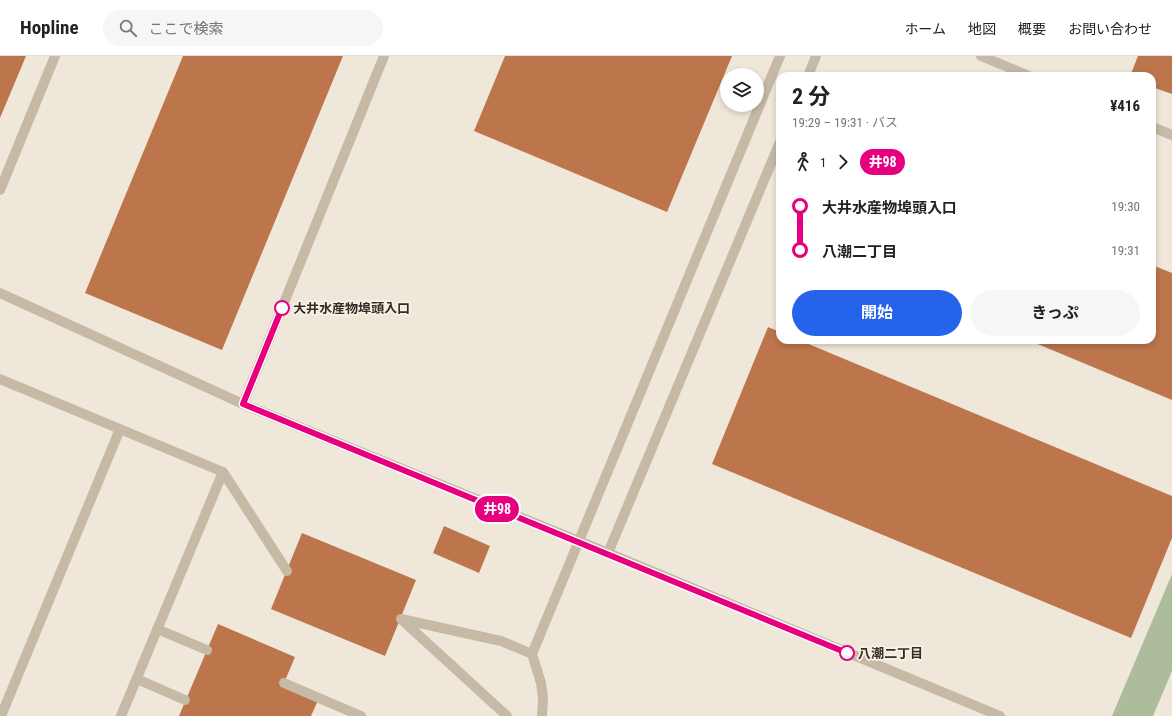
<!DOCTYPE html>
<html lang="ja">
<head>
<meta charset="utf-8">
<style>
  :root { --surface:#fff; --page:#f6f6f6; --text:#222; --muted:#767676; --line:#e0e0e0; --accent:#2563eb }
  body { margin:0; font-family:"Roboto Condensed","Noto Sans JP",sans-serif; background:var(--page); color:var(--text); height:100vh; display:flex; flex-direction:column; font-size:15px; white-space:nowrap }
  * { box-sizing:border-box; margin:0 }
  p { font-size:13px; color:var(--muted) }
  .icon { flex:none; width:22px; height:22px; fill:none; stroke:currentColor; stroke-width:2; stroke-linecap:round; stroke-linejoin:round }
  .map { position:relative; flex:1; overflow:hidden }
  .details { position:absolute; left:776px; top:16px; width:380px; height:272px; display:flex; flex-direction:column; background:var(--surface); border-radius:12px; box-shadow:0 2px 6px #0003 }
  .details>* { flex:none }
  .badge { padding:0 8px; border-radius:13px; font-size:14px; line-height:26px }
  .controls { position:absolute; left:720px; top:12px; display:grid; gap:8px }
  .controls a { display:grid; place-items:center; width:44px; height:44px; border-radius:50%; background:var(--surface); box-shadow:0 2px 6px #0003; font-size:20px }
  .map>.badge { position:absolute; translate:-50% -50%; box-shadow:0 0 0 2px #fff }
  .legs { display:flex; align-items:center; gap:6px; height:44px; padding:0 16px; font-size:13px }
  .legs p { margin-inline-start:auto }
  .summary { display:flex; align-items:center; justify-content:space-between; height:68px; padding:0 16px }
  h1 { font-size:22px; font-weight:700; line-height:30px }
  .action { display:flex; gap:8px; margin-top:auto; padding:8px 16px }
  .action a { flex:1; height:46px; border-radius:24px; background:var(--accent); color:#fff; font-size:16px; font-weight:700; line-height:46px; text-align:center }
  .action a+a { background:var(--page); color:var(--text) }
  ul { padding:0 16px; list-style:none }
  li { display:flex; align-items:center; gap:14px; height:44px; font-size:15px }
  li i { display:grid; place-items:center; width:6px; height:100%; margin:0 5px; background:currentColor }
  li i::after { content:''; width:10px; height:10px; margin:-5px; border:3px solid; border-radius:50%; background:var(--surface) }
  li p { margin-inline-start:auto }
  li:first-child i { background:linear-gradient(#0000 50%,currentColor 0) }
  li:last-child i { background:linear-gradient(currentColor 50%,#0000 0) }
  header { display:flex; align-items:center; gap:24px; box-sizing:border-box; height:56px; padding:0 20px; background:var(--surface); border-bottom:1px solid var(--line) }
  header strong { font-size:19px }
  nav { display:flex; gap:22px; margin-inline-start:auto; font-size:14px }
  .search { width:280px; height:36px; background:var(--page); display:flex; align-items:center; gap:10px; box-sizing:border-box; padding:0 14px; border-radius:22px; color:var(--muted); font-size:15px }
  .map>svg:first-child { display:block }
</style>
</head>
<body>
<header>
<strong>Hopline</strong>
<div class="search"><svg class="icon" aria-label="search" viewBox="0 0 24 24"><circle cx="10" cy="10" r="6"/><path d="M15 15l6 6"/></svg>ここで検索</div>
<nav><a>ホーム</a><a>地図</a><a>概要</a><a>お問い合わせ</a></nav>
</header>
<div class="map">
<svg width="1172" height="660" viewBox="0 0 1172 660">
  <rect width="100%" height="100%" fill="#efe8da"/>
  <path fill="#adbd9b" d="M1172,518V615L1153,660H1112Z"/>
  <path fill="#bd764b" d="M0,0H26L0,62Z
    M183,0H343L222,294L85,237Z
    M505,0H732L667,156L474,75Z
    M1138,0H1172V38L1152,31V20H1130Z
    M1152,209L1172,217V344L1028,284H1152Z
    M768,271L780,276V284H799L1172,440V482L1131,582L712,408Z
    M444,470L490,490L479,517L433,497Z
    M302,477L416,524L385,600L271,553Z
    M218,568L295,601L284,627L319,642L311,660H179Z"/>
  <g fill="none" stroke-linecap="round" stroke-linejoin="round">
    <path stroke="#c6baa7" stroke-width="10" d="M0,134L55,0
      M0,237L243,348
      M0,323L223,416L121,660
      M223,416L287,515
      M401,563L507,660
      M401,563L501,585L532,598
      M157,573L207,594
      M137,623L185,644
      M284,627L361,660
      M1,660L120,373"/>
    <path stroke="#c6baa7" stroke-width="10" d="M384,0L243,348L608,497L1000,660
      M981,0L1029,20
      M808,20L816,0
      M1152,71L1172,79
      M608,497L780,86
      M542,660L543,642L541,627L532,598L780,0"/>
  </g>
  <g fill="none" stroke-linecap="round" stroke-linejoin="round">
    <defs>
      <path id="line-1" d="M282,252L243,348L847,597"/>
    </defs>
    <use href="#line-1" stroke="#fff" stroke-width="9"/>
    <use href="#line-1" stroke="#e6007e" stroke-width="6"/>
  </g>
  <g fill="#fff" stroke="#e6007e" stroke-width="2">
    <circle cx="282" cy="252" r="7"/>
    <circle cx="847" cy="597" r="7"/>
  </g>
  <g text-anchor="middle" stroke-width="3.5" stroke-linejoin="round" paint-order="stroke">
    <g font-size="13" font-weight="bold" fill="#332d27" stroke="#f8f2e6" text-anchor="start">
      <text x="293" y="257">大井水産物埠頭入口</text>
      <text x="858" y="602">八潮二丁目</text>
    </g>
  </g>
</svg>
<div class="controls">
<a><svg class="icon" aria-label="layers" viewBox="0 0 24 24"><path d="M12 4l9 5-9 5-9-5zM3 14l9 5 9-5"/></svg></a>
</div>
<b class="badge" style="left:497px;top:453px;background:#e6007e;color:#fff">井98</b>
<section class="details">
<div class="summary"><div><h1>2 分</h1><p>19:29 – 19:31 · バス</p></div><b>¥416</b></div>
<div class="legs"><svg class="icon" aria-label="walk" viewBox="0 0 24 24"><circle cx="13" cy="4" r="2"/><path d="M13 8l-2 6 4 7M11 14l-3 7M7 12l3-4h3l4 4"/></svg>1<svg class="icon" aria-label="forward" viewBox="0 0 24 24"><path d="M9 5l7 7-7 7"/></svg><b class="badge" style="background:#e6007e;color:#fff">井98</b></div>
<ul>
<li><i style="color:#e6007e"></i><b>大井水産物埠頭入口</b><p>19:30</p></li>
<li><i style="color:#e6007e"></i><b>八潮二丁目</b><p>19:31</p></li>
</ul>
<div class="action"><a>開始</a><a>きっぷ</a></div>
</section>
</div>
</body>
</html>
